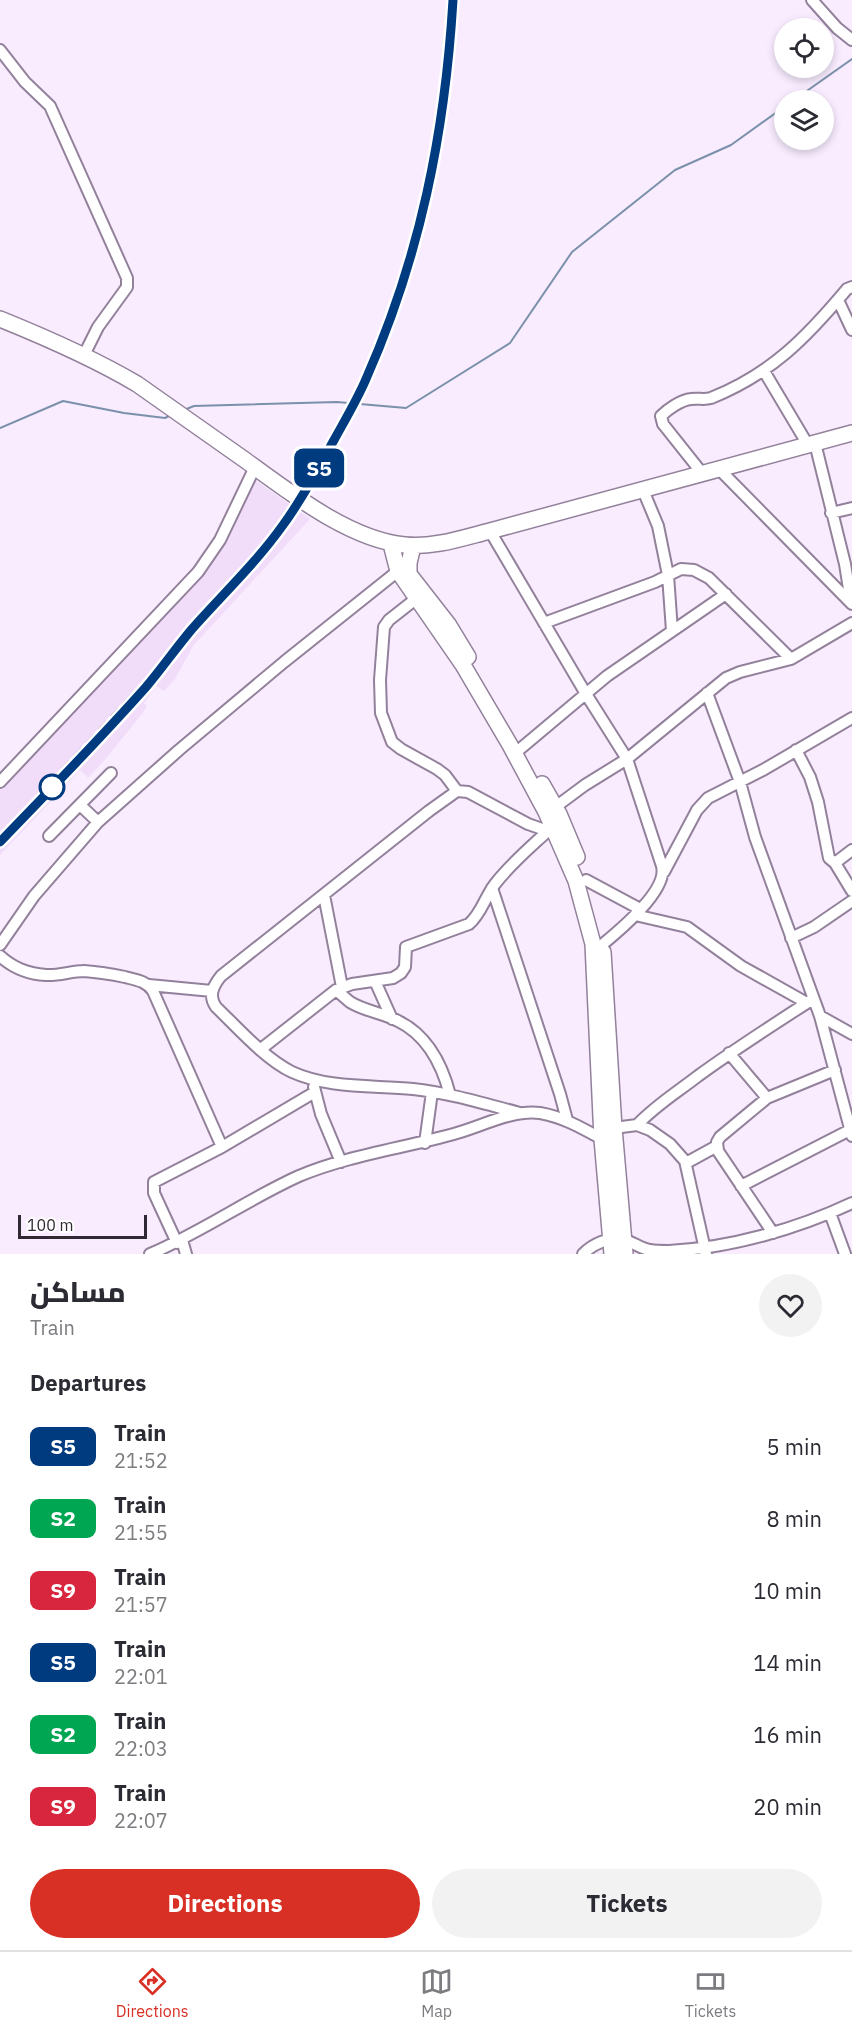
<!DOCTYPE html>
<html lang="en">
<head>
<meta charset="utf-8">
<style>
  :root { --surface:#fff; --page:#f2f2f3; --text:#2b2b33; --muted:#7c7c81; --line:#e1e1e2; --accent:#d93025 }
  body { margin:0; font-family:"IBM Plex Sans",Cairo,sans-serif; background:var(--page); color:var(--text); height:100vh; display:flex; flex-direction:column; font-size:22px; white-space:nowrap }
  * { box-sizing:border-box; margin:0 }
  p { font-size:20px; color:var(--muted) }
  .icon { flex:none; width:33px; height:33px; fill:none; stroke:currentColor; stroke-width:2; stroke-linecap:round; stroke-linejoin:round }
  .map { position:relative; height:1254px; overflow:hidden }
  .details { display:flex; flex-direction:column; background:var(--surface); flex:1 }
  .details>* { flex:none }
  .badge { padding:0 12px; border-radius:9px; font-size:21px; line-height:39px }
  .buttons { position:absolute; left:774px; top:18px; display:grid; gap:12px }
  .buttons a { display:grid; place-items:center; width:60px; height:60px; border-radius:50%; background:var(--surface); box-shadow:0 3px 9px #0003; font-size:30px }
  .scale { position:absolute; left:18px; bottom:15px; width:129px; box-sizing:border-box; padding-left:6px; border:3px solid #302934; border-top:0; font-size:16px; line-height:21px; white-space:nowrap; color:#302934; -webkit-text-stroke:4px #fefefe; paint-order:stroke }
  .map>.badge { position:absolute; translate:-50% -50%; box-shadow:0 0 0 3px #fff }
  h2 { padding:0 30px; font-size:22px; line-height:54px }
  .round { display:grid; place-items:center; flex:none; width:63px; height:63px; border-radius:32px; background:var(--page) }
  .headline { display:flex; align-items:center; justify-content:space-between; height:102px; padding:0 30px }
  h1 { font-size:28px; font-weight:800; line-height:45px }
  .action { display:flex; gap:12px; margin-top:auto; padding:12px 30px }
  .action a { flex:1; height:69px; border-radius:36px; background:var(--accent); color:#fff; font-size:24px; font-weight:800; line-height:69px; text-align:center }
  .action a+a { background:var(--page); color:var(--text) }
  ul { padding:0; list-style:none }
  li { display:flex; align-items:center; gap:18px; height:72px; padding:0 30px }
  li div { flex:1 }
  li b { display:block; font-size:22px }
  li em { font-style:normal }
  li .badge { min-width:66px; font-weight:700; text-align:center }
  .tab-bar { display:flex; justify-content:space-around; align-items:center; height:84px; border-top:2px solid var(--line); background:var(--surface); font-size:16px; color:var(--muted) }
  .tab-bar a { display:grid; justify-items:center; gap:3px }
  .tab-bar .selected { color:var(--accent) }
  .map>svg:first-child { display:block }
</style>
</head>
<body>
<div class="map">
<svg width="852" height="1254" viewBox="0 0 852 1254">
  <rect width="100%" height="100%" fill="#f8ecfe"/>
  <path fill="#f1ddfa" d="M255,480L310,519L193,646L175,679L164,691L156,686L144,703L147,706L142,714L102,763L88,778L80,770L0,855V787L175,603Z"/>
  <g fill="none" stroke-linecap="round" stroke-linejoin="round">
    <path stroke="#7b90aa" stroke-width="2" d="M794,100L852,59
      M184,410L194,406L337,402L406,408L510,343L572,252L675,170L731,145L784,107
      M0,428L63,401L124,413L165,418L171,415"/>
    <defs>
      <path id="street" d="M812,0L837,28L852,40
        M0,50L25,82L50,106L127,278V287L98,327L84,355
        M838,300L852,330
        M764,371L808,445
        M815,443L845,564L851,602
        M718,468L852,604
        M702,473L663,424L661,416C668,409 681,400 691,399C699,398 704,400 711,398C771,374 806,338 847,289L852,287
        M643,490L658,526L668,575L672,631
        M831,513L852,508
        M490,531L586,694L627,759L662,866C668,890 620,930 603,944
        M417,598L389,620L384,627L380,680L381,713L392,742L401,749L437,769L445,775L457,791
        M544,623L655,582L681,569L694,570L709,578L791,659
        M707,693L740,782L755,837L820,1016L852,1136
        M520,749L607,676L726,594
        M796,750L810,777L818,802L829,858L835,863L852,891
        M0,782L198,572L220,540L255,467
        M80,805L98,822
        M550,811L585,785L627,759L726,678L740,672L791,659L852,623
        M49,836L111,773
        M835,863L852,850
        M664,872L697,810L708,798L763,770L852,718
        M586,880L640,909
        M492,888L560,1094L567,1120
        M324,895L342,987
        M635,915L687,927L741,966L807,1003
        M791,938L814,927L852,901
        M0,945L34,896L98,822L179,750L284,662L398,571
        M0,956C13,968 29,974 46,975C59,976 71,971 84,971C98,972 111,974 125,977C137,980 146,981 153,991L222,1147
        M375,981L392,1019
        M149,985L212,991
        M336,990C341,994 345,998 350,1002C364,1011 383,1013 398,1021C427,1035 442,1064 450,1095
        M820,1016L852,1034
        M261,1049L336,990L352,984L393,978L401,973L405,967L406,947L469,924C481,914 485,897 495,884C511,863 532,846 552,827
        M729,1053L767,1098
        M314,1087L321,1114L341,1162
        M520,1113C485,1104 450,1093 413,1089C374,1085 329,1089 292,1072C265,1059 238,1028 216,1007C208,996 213,986 221,976L429,811L457,791L468,792L528,824L548,831
        M637,1125C656,1105 676,1093 698,1076C735,1049 774,1024 813,999
        M614,1128L637,1125L650,1130L670,1144L685,1161L706,1254
        M425,1143L432,1092
        M686,1163L717,1146
        M741,1186L850,1130
        M830,1213L845,1254
        M773,1233L718,1151L717,1142L720,1137L767,1098L835,1070
        M182,1240L186,1254
        M177,1243L154,1193V1182L222,1147L315,1092
        M150,1254C202,1232 248,1199 299,1176C349,1155 405,1148 457,1133C482,1126 514,1109 540,1113C563,1117 582,1128 602,1139
        M583,1254C593,1244 609,1236 625,1240C633,1242 641,1249 650,1250C656,1251 663,1251 669,1251C730,1248 797,1229 852,1203"/>
      <path id="secondary" d="M0,319C47,338 93,358 137,384C173,409 209,435 245,460C289,492 350,540 405,545C433,548 462,538 490,531L852,433
        M391,544L398,571L463,665L510,745L546,812L576,881L593,944L602,1139L612,1254
        M413,546L409,563V574L448,624L468,657
        M542,784L559,814L577,857
        M603,952L614,1128L625,1254"/>
    </defs>
    <use href="#street" stroke="#93819c" stroke-width="14"/>
    <use href="#secondary" stroke="#93819c" stroke-width="18"/>
    <use href="#street" stroke="#fff" stroke-width="10"/>
    <use href="#secondary" stroke="#fff" stroke-width="15"/>
    <path stroke="#605865" stroke-width="2" stroke-dasharray="12 6" stroke-linecap="butt" d="M0,835C63,768 126,701 188,633C221,598 254,565 282,526C303,498 319,468 335,438C412,295 443,161 453,0"/>
  </g>
  <g fill="none" stroke-linecap="round" stroke-linejoin="round">
    <defs>
      <path id="line" d="M0,842C49,791 99,740 146,687C162,668 176,648 192,629C223,594 256,563 283,525C303,498 318,469 334,440C345,420 357,400 366,379C420,257 445,133 453,0"/>
    </defs>
    <use href="#line" stroke="#fff" stroke-width="14"/>
    <use href="#line" stroke="#003b80" stroke-width="9"/>
  </g>
  <circle fill="#fff" stroke="#003b80" stroke-width="3" cx="52" cy="787" r="12"/>
</svg>
<div class="buttons">
<a><svg class="icon" aria-label="locate" viewBox="0 0 24 24"><circle cx="12" cy="12" r="6"/><path d="M12 2v4M12 18v4M2 12h4M18 12h4"/></svg></a>
<a><svg class="icon" aria-label="layers" viewBox="0 0 24 24"><path d="M12 4l9 5-9 5-9-5zM3 14l9 5 9-5"/></svg></a>
</div>
<div class="scale">100 m</div>
<b class="badge" style="left:319px;top:468px;background:#003b80;color:#fff">S5</b>
</div>
<section class="details">
<div class="headline"><div><h1>مساكن</h1><p>Train</p></div><a class="round"><svg class="icon" aria-label="heart" viewBox="0 0 24 24"><path d="M12 20l-8-8c-3-5 5-10 8-4 3-6 11-1 8 4z"/></svg></a></div>
<h2>Departures</h2>
<ul>
<li><span class="badge" style="background:#003b80;color:#fff">S5</span><div><b>Train</b><p>21:52</p></div><em>5 min</em></li>
<li><span class="badge" style="background:#00a651;color:#fff">S2</span><div><b>Train</b><p>21:55</p></div><em>8 min</em></li>
<li><span class="badge" style="background:#d7263d;color:#fff">S9</span><div><b>Train</b><p>21:57</p></div><em>10 min</em></li>
<li><span class="badge" style="background:#003b80;color:#fff">S5</span><div><b>Train</b><p>22:01</p></div><em>14 min</em></li>
<li><span class="badge" style="background:#00a651;color:#fff">S2</span><div><b>Train</b><p>22:03</p></div><em>16 min</em></li>
<li><span class="badge" style="background:#d7263d;color:#fff">S9</span><div><b>Train</b><p>22:07</p></div><em>20 min</em></li>
</ul>
<div class="action"><a>Directions</a><a>Tickets</a></div>
</section>
<nav class="tab-bar">
<a class="selected"><svg class="icon" aria-label="directions" viewBox="0 0 24 24"><path d="M12 3l9 9-9 9-9-9zM9 14v-3h6M13 9l2 2-2 2"/></svg>Directions</a>
<a><svg class="icon" aria-label="map" viewBox="0 0 24 24"><path d="M3 6l6-2 6 2 6-2v14l-6 2-6-2-6 2zM9 4v14M15 6v14"/></svg>Map</a>
<a><svg class="icon" aria-label="tickets" viewBox="0 0 24 24"><path d="M3 7h18v10H3zM15 7v10"/></svg>Tickets</a>
</nav>
</body>
</html>
